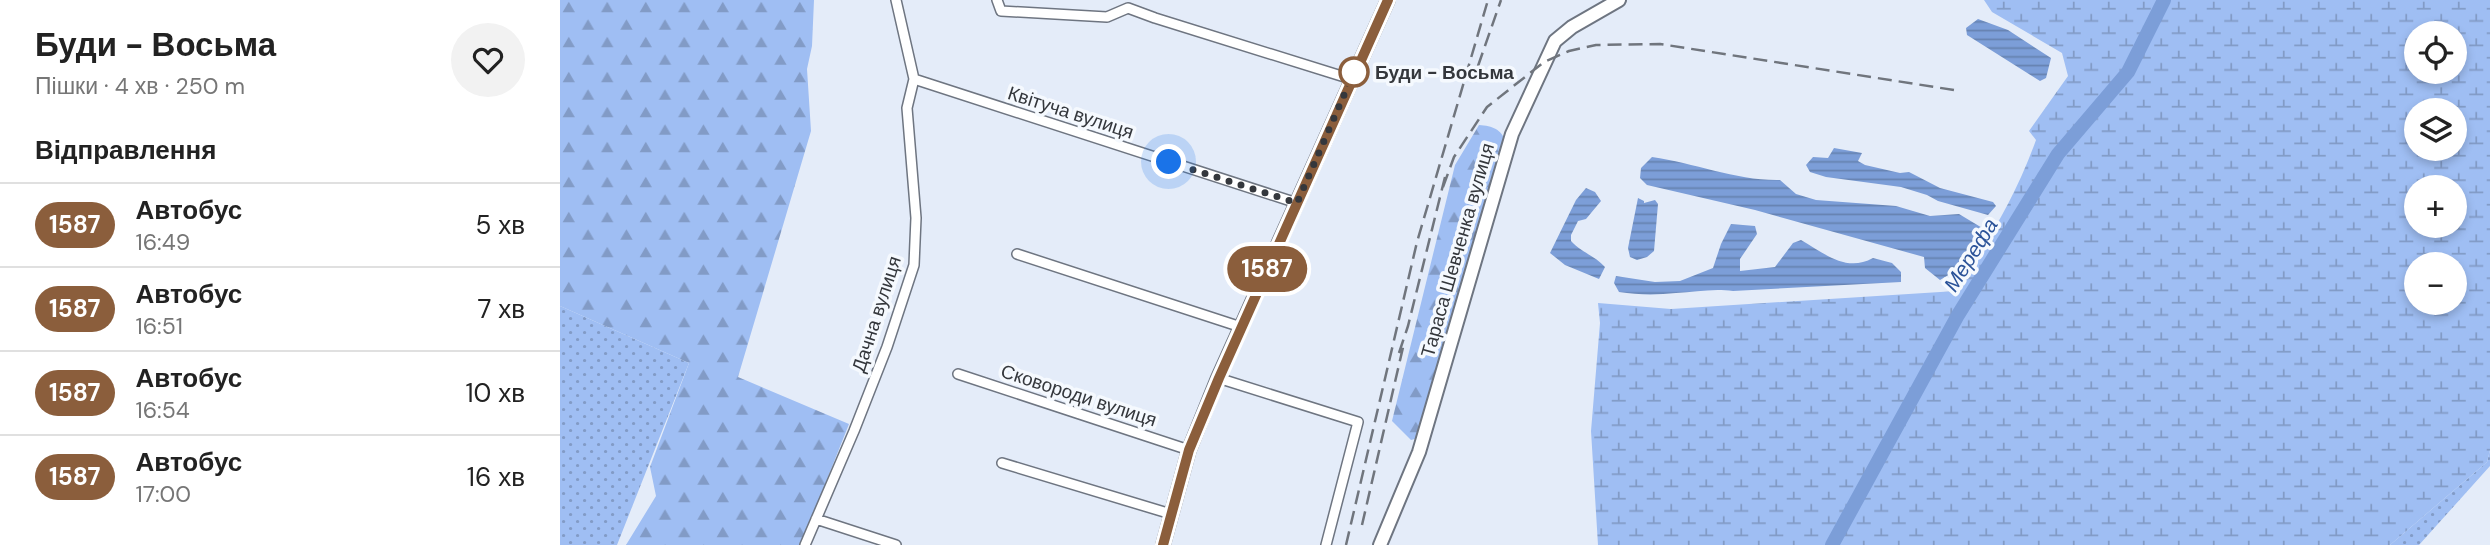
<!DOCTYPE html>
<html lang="uk">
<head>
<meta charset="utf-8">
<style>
  :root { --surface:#fff; --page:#f2f2f2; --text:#222; --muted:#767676; --line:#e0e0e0 }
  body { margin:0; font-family:"DM Sans",sans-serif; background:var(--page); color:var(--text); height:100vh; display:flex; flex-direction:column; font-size:26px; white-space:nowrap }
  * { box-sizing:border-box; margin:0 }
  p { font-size:23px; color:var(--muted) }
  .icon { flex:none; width:38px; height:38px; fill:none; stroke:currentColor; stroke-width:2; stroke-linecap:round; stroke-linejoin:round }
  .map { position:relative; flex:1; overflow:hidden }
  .panel { display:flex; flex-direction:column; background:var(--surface); width:560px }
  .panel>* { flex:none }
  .badge { padding:0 14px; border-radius:23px; font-size:24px; line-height:46px }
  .buttons { position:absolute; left:1844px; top:21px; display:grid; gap:14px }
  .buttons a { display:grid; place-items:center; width:63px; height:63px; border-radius:50%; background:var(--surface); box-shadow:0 4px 10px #0003; font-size:35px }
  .you { position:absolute; width:35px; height:35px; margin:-18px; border:5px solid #fff; border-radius:50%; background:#1a73e8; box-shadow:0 0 0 10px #1a73e833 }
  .map>.badge { position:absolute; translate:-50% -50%; box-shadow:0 0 0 4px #fff }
  h2 { padding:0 35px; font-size:26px; line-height:63px }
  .round { display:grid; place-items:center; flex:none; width:74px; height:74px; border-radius:37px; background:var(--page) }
  .overview { display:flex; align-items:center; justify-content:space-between; height:119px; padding:0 35px }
  h1 { font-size:33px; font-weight:700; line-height:52px }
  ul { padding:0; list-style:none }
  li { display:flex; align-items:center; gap:21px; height:84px; padding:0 35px; border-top:2px solid var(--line) }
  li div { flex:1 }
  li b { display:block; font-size:26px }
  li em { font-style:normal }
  li .badge { min-width:77px; font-weight:700; text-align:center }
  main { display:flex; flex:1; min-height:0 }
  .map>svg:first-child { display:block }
</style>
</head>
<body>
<main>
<section class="panel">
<div class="overview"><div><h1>Буди - Восьма</h1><p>Пішки · 4 хв · 250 m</p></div><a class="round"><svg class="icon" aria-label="heart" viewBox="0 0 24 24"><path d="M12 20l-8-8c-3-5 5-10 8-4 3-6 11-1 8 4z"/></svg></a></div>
<h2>Відправлення</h2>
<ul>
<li><span class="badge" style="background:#8b5e3c;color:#fff">1587</span><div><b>Автобус</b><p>16:49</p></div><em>5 хв</em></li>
<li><span class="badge" style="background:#8b5e3c;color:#fff">1587</span><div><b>Автобус</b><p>16:51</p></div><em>7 хв</em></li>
<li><span class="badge" style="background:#8b5e3c;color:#fff">1587</span><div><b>Автобус</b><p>16:54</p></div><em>10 хв</em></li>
<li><span class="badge" style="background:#8b5e3c;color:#fff">1587</span><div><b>Автобус</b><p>17:00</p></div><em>16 хв</em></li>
</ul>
</section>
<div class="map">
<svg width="1930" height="545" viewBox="0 0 1930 545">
  <defs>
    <pattern id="grass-dots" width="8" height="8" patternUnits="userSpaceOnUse" patternTransform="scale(1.75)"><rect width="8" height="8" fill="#9fbef3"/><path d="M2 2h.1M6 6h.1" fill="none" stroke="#829bc6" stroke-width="1.8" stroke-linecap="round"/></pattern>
    <pattern id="forest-firs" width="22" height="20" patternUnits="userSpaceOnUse" patternTransform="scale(1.75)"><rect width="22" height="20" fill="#9fbef3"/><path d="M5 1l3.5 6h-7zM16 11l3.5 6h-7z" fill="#829bc6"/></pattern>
    <pattern id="wetland-marsh" width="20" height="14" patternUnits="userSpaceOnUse" patternTransform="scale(1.75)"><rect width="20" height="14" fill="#9fbef3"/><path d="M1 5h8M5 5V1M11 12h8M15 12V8" fill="none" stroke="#829bc6"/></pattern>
    <pattern id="water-rules" width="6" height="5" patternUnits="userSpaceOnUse" patternTransform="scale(1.75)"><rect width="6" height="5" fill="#7c9ed8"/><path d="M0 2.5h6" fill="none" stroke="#6682b0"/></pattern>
  </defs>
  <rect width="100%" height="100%" fill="#e4ecf9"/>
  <path fill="url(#grass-dots)" d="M0,306L129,363L57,545H0Z
    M1930,450V466L1859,545H1830L1927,462Z"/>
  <path fill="url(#forest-firs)" d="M0,0H254L252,46L247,69L251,131L178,377L289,424L241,545H66L96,496L90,467L129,363L0,306Z
    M919,125C933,126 941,129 946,142L862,437L851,440L832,421L895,165Z"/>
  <path fill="url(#wetland-marsh)" fill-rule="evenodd" d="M1424,0H1930V450L1927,462L1830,545H1038L1031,431L1040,323L1038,303L1111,309L1396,291C1429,239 1455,198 1476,140L1469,131L1508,76L1502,53L1432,12ZM1857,33H1895V72H1857ZM1857,110H1895V149H1857ZM1857,187H1895V226H1857ZM1857,264H1895V303H1857Z"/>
  <path fill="url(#water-rules)" d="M1418,19L1448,30L1491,58L1486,78L1480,81L1407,35L1406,28Z
    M1274,148L1302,153L1298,161L1305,165L1340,173L1349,172L1380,188L1433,202L1436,206L1428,215L1378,201L1367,195L1341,187L1266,177L1250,172L1246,165L1253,157L1268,158Z
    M1092,157C1135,163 1177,181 1220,180L1236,194L1256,200L1336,206L1370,216L1399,214L1424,229L1390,274L1380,280L1365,268L1364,257L1195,210L1087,185L1080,178L1081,168Z
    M1026,188L1035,192L1041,201L1026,219L1018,221L1011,235V241C1022,253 1034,255 1045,267L1039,279L1005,265L990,253L1016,200Z
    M1078,198L1084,201V203L1095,200L1098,204L1094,251L1087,257L1077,260L1070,257L1068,248Z
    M1171,224L1195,226L1197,234L1180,259V271L1215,267L1233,243L1241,240C1264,253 1286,273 1313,258L1332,263L1341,272V282L1173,291C1153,288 1136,292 1116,293C1097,295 1078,295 1059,292L1054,283L1056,276L1095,282L1120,281L1153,268L1161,244Z"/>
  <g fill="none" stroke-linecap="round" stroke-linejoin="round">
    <path stroke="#7c9ed8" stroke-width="14" d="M1272,545L1398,315L1498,154L1568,72L1604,0"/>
    <defs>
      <path id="minor" d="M437,0L441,11L547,17L568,8L595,18L791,79
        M354,79L737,203
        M457,254L681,327
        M398,374L629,450
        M658,378L798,422L766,545
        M442,463L611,514
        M256,519L336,545
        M245,545L294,431L327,347L354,265L356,218L347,108L354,79L336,0"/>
      <path id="tertiary" d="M603,545L629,450L658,378L828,0
        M820,545L859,452L952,134L995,41L1012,27L1059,0"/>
    </defs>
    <use href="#minor" stroke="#6e7581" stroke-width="12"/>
    <use href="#tertiary" stroke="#6e7581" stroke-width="16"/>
    <use href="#minor" stroke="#fff" stroke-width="9"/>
    <use href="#tertiary" stroke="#fff" stroke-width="12"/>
    <path stroke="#70757d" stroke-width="2.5" stroke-dasharray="14 7" stroke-linecap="butt" d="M918,66L941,0
      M883,187L894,157L927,107L984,62L1009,51L1036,45L1100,44L1400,91
      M839,353L848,326L885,177
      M802,525L844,343
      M786,545L857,242L928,0"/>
  </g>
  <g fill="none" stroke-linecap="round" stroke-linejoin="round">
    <defs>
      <path id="line" d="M603,545L629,450L659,378L828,0"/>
    </defs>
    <use href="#line" stroke="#fff" stroke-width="16"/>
    <use href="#line" stroke="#8b5e3c" stroke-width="10"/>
    <path stroke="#34373c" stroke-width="7" stroke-dasharray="0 12.6" d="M609,162L737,203L794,72"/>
  </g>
  <circle fill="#fff" stroke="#8b5e3c" stroke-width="3.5" cx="794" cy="72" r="14"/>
  <g text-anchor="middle" stroke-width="7" stroke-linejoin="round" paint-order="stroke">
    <g font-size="19" font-weight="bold" fill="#34373c" stroke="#f5f9fe" text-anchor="start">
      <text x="815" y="79">Буди - Восьма</text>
    </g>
    <g font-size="19" fill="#34373c" stroke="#f5f9fe">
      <text transform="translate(511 112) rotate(18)" y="7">Квітуча вулиця</text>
      <text transform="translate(897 250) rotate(-74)" y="7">Тараса Шевченка вулиця</text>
      <text transform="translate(316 314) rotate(-72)" y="7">Дачна вулиця</text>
      <text transform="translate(519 395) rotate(18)" y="7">Сковороди вулиця</text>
    </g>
    <g font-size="21" font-style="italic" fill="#2b5399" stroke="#f5f9fe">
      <text transform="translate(1411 255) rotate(-58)" y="7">Мерефа</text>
    </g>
  </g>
</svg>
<div class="buttons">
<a><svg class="icon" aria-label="locate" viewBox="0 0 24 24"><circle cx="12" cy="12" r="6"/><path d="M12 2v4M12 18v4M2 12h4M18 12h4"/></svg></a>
<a><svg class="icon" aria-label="layers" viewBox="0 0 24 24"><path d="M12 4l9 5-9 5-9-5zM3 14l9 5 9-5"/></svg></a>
<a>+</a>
<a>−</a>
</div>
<div class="you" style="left:609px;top:162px"></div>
<b class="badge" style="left:707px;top:269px;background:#8b5e3c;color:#fff">1587</b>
</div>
</main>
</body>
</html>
